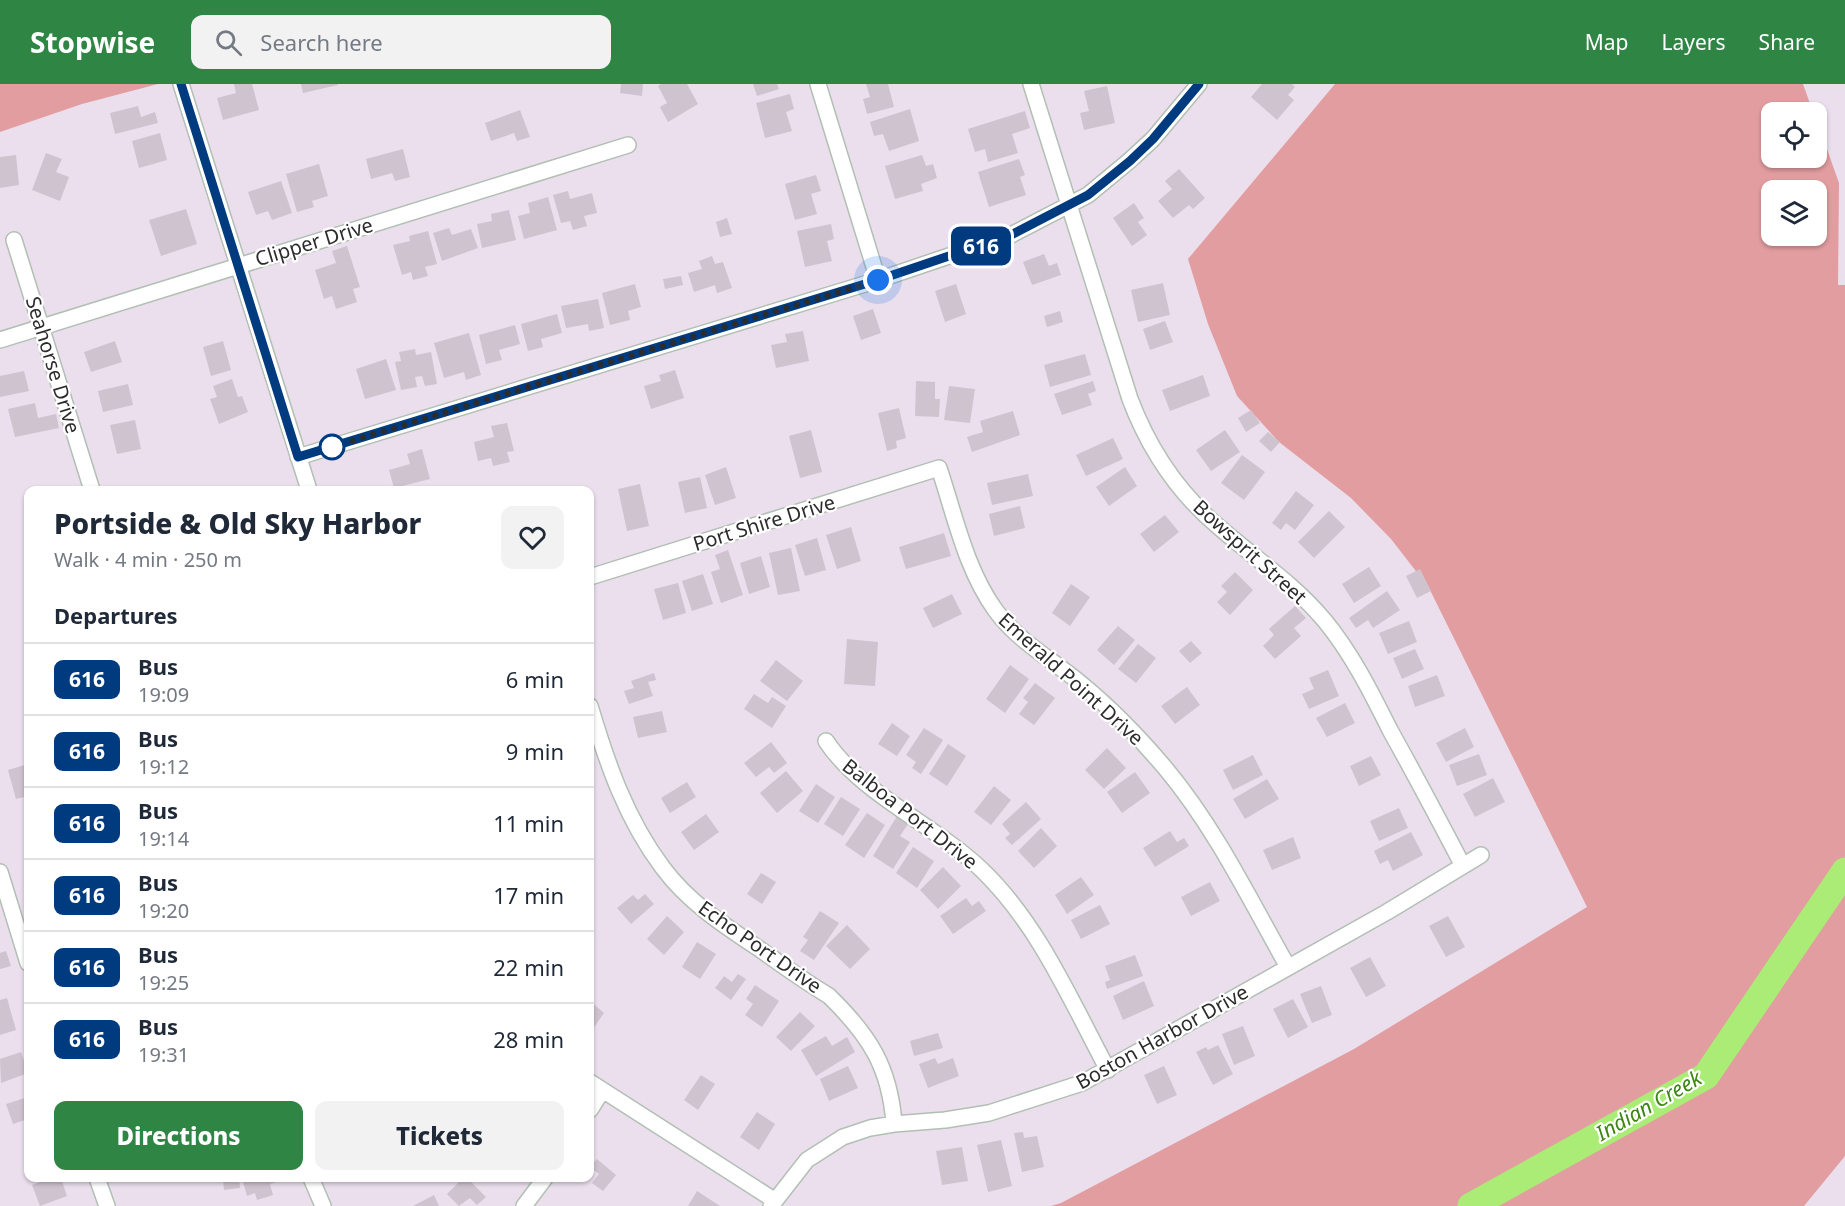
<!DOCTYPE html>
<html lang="en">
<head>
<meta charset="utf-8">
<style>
  :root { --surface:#fff; --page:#f2f2f3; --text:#1f2937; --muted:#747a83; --line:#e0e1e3; --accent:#2f8544 }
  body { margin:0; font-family:"Noto Sans",sans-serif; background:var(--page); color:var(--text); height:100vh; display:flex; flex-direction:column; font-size:22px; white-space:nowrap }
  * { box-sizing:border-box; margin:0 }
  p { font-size:20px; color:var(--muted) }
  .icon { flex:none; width:33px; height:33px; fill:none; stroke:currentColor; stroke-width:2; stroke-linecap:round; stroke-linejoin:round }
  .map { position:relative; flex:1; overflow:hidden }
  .details { position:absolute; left:24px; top:402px; width:570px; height:696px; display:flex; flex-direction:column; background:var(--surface); border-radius:12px; box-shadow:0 2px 4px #0004 }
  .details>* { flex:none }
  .badge { padding:0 12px; border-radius:9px; font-size:21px; line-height:39px }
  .fabs { position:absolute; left:1761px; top:18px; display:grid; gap:12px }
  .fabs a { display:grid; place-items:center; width:66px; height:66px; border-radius:12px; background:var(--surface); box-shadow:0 2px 4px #0004; font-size:30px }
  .you { position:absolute; width:30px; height:30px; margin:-15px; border:4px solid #fff; border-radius:50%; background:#1a73e8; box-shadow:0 0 0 9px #1a73e833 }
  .map>.badge { position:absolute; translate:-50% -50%; box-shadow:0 0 0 3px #fff }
  h2 { padding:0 30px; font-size:22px; line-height:54px }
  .round { display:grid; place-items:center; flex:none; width:63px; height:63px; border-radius:12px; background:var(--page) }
  .summary { display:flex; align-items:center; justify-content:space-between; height:102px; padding:0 30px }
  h1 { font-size:28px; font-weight:800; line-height:45px }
  .button { display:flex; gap:12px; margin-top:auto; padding:12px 30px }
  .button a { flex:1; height:69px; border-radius:12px; background:var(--accent); color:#fff; font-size:24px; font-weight:800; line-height:69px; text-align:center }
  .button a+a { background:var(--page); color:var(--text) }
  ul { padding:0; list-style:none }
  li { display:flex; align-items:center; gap:18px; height:72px; padding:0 30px; border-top:2px solid var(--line) }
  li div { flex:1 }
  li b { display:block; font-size:22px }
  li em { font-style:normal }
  li .badge { min-width:66px; font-weight:700; text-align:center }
  header { display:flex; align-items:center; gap:36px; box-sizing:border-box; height:84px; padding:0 30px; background:var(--accent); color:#fff }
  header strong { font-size:28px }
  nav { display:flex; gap:33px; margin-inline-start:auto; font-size:21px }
  .search { width:420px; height:54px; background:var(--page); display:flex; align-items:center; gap:15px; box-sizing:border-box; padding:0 21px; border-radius:12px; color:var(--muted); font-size:22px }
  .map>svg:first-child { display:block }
</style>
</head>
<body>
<header>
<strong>Stopwise</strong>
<div class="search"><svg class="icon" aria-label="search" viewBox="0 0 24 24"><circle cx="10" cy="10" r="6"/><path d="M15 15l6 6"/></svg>Search here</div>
<nav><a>Map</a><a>Layers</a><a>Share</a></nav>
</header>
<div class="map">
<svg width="1845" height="1122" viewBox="0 0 1845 1122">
  <rect width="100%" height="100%" fill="#ebdfed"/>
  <path fill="#e29da0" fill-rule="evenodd" d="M0,0H158L82,20L0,48Z
    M1335,0H1803L1813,28H1772V74H1816L1817,37L1839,99L1838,201H1845V1072L1804,1122H1051L1061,1119L1354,965L1587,823L1429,504L1391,455L1351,414L1279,358L1237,312L1208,240L1188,175ZM1772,106H1816V152H1772Z"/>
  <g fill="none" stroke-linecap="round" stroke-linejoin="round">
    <path stroke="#aaec75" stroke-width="27" d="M1471,1122L1706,992L1845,787"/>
  </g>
  <path fill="#cfc3d0" d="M234,0H252L259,26L223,36L217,14L236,9Z
    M301,0H338V1L303,9Z
    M621,0H643L642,12L620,9Z
    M661,0H687L698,20L668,38L660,23L667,19L658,2Z
    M753,0H777L779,5L757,12Z
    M866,0H888L894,23L867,30L863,15L870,13Z
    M1262,0H1292L1295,3L1288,11L1294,16L1277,36L1251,13Z
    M1107,2L1115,39L1084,46L1080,29L1089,27L1084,7Z
    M790,10L794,25L786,28L792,47L765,54L756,19Z
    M138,22L141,33L155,28L158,39L115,50L110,29Z
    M910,25L919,57L889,67L883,50L874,52L870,38Z
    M520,26L530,53L517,57L514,49L491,57L485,39Z
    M1025,27L1030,44L1012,50L1018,69L988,78L985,65L975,68L968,45Z
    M160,49L167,76L139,84L132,57Z
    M403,65L410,93L395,97L392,89L371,95L366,75Z
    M46,69L62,75L56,88L69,93L60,117L32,106Z
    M16,71L19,101L0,104V73Z
    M922,71L926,82L933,80L937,94L921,100L923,107L895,115L885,82Z
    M1019,75L1025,91L1020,93L1026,111L989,123L978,88Z
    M319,80L328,112L312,117L314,123L297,128L286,90Z
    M1179,85L1205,114L1193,125L1189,121L1173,134L1158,117L1172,105L1165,97Z
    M816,91L821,107L811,110L817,130L795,136L785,100Z
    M281,97L292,129L272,136L268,127L256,131L248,108Z
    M568,107L570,115L592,109L597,129L584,132L587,142L573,146L570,137L561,139L553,111Z
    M548,113L557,146L524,155L518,132L530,129L528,119Z
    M1134,119L1144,134L1138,138L1147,151L1132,162L1113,134Z
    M186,125L197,160L161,172L149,136Z
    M509,126L516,156L482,164L477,140L492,137L491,130Z
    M727,134L732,150L720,153L716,138Z
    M831,140L834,155L827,157L832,177L805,183L797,147Z
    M449,144L452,151L471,145L478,164L442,177L433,149Z
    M428,147L437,180L425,183L428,192L413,196L411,188L402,191L393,161L410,157L409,152Z
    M347,162L360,203L353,205L357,218L336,225L332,212L324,215L315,186L336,179L332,167Z
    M1044,170L1049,182L1057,179L1061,191L1032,201L1023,178Z
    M712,172L715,180L723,178L732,204L717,209L715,201L694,208L688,189L702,185L699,177Z
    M681,192L683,201L665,205L663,195Z
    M1163,199L1170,231L1138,238L1131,206Z
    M635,200L641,223L628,227L630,236L610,241L602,209Z
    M956,200L966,230L945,238L935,207Z
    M598,215L604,244L589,247L588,240L566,244L561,222Z
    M873,225L881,249L861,256L853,232Z
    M1060,227L1063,238L1047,243L1044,232Z
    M557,230L562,249L541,255L543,263L528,267L521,240Z
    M1165,237L1173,258L1150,266L1143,245Z
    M515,241L520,260L499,266L502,276L486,280L479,251Z
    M803,247L809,277L776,284L771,261L787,258L785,250Z
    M469,249L481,291L466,296L464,288L444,294L434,259Z
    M115,257L122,278L91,288L84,268Z
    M223,257L231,286L211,292L203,263Z
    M415,265L416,271L431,268L437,300L425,302L422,292L415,293L417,303L401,306L395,278L401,277L399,268Z
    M1085,270L1091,291L1050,303L1044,281Z
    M386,275L396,306L365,315L356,285Z
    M675,286L684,314L651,325L644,302L661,297L659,291Z
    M24,287L29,307L0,313V292Z
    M1203,291L1210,312L1170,327L1162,306Z
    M232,295L238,313L242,312L248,328L219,340L210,315L217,313L213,302Z
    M916,297L935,298V315H940L939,333L915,332Z
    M1093,297L1096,307L1088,310L1092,321L1062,331L1054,310Z
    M128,300L133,321L103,328L98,307Z
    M949,302L975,305L970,339L944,336Z
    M35,319L38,334L56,330L59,344L15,353L8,325Z
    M899,324L906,354L896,357L897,364L887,367L878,329Z
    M1251,326L1260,339L1246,348L1238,334Z
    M1013,327L1020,351L972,368L967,353L983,348L980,337Z
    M135,336L141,365L117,370L110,341Z
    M507,339L514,367L507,368L510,378L493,382L491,374L478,377L474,358L494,353L491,342Z
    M811,346L822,388L800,394L789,352Z
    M1225,346L1240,368L1211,387L1196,366Z
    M1268,348L1280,358L1271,368L1259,357Z
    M1113,354L1123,375L1086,392L1076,371Z
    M422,365L430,395L394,404L389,386L410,380L407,370Z
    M1242,371L1265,388L1244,416L1221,399Z
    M726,383L736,414L715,421L705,391Z
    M1125,383L1137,402L1109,422L1096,403Z
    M1028,390L1033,412L992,421L987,399Z
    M700,393L707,424L685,429L678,398Z
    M640,400L649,442L627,447L618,405Z
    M1296,407L1314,421L1295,446L1286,439L1281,446L1272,439Z
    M1020,422L1025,444L994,452L989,430Z
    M1329,427L1345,443L1314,474L1298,458Z
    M1165,431L1179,448L1154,468L1140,450Z
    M851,443L861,477L837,485L826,451Z
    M944,449L951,472L906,485L899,463Z
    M817,454L826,486L805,492L795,461Z
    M791,464L800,507L778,511L769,469Z
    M728,466L743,511L721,519L711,488L720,485L715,471Z
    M761,472L770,503L749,510L740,479Z
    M1369,483L1381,502L1354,519L1342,500Z
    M1420,485L1431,507L1417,514L1406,492Z
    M1235,488L1253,506L1230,531L1217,518L1227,508L1221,502Z
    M703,490L713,520L692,527L682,497Z
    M678,499L686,529L663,536L654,505Z
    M1071,500L1090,513L1070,542L1052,529Z
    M1387,507L1400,526L1373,544L1368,536L1356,544L1349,534Z
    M952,510L962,530L933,544L923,524Z
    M1295,522L1306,534L1294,544L1301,552L1275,575L1263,562L1274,551L1269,545Z
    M1409,537L1417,558L1388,570L1379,549Z
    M1118,542L1135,556L1114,581L1097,566Z
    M847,555L878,558L875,602L844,600Z
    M1191,557L1202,569L1190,579L1179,567Z
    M1138,560L1156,574L1136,599L1118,585Z
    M1415,565L1424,585L1402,595L1393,574Z
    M776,576L803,597L787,617L760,597Z
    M1010,581L1029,595L1005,629L986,615Z
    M1328,586L1339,612L1309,625L1302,610L1314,605L1309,594Z
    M654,589L656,596L648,598L653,612L629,620L624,607L634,604L631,597Z
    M1437,591L1445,612L1415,623L1408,602Z
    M1035,599L1055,614L1034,641L1019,630L1028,618L1023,614Z
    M1187,603L1200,621L1175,640L1161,622Z
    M754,610L768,619L772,613L786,622L772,644L744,625Z
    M1345,619L1355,639L1327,653L1316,634Z
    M662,627L667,648L638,654L633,633Z
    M892,639L910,652L897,672L878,660Z
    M924,644L943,656L921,690L912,684L916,678L906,671Z
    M1465,644L1474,663L1446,678L1436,659Z
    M771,658L787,679L774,689L769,683L756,693L744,679Z
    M948,660L966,672L947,702L929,690Z
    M1107,664L1126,684L1104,705L1085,686Z
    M1479,670L1487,691L1457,702L1449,681Z
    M1253,671L1263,691L1233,706L1223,686Z
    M1371,672L1381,691L1359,702L1350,682Z
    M28,680V712L16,715L8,686Z
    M786,687L803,707L777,729L760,709Z
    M1135,688L1150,709L1122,729L1107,708Z
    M1493,694L1505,718L1475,733L1463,710Z
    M1267,695L1279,715L1245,735L1233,715Z
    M687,698L696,713L670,729L661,714Z
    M816,700L835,713L818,739L799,727Z
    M994,702L1011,716L991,741L974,728Z
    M841,713L860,725L843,752L824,740Z
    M1026,718L1041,735L1012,761L1005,754L1010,750L1002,740Z
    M1399,724L1408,744L1379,757L1370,737Z
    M867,729L885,741L864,774L845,761Z
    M706,730L719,748L694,766L681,748Z
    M897,732L908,740L900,752L910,758L893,785L873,772Z
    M1041,744L1057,762L1034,784L1018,767Z
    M1170,747L1177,758L1184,754L1189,762L1155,783L1143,764Z
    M1411,748L1423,771L1393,787L1388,776L1380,780L1374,767Z
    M1293,753L1301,774L1272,786L1263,766Z
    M913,763L934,777L917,804L896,789Z
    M943,783L961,802L938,825L920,806Z
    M761,789L776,798L762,820L747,810Z
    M1081,793L1094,811L1067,830L1055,811Z
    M1210,798L1220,817L1191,832L1181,813Z
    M645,810L654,820L631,840L617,824L633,811L638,816Z
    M966,814L972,822L979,817L986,827L953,850L940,832Z
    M1100,821L1110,840L1081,855L1071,836Z
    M820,827L839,839L814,876L800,867L808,856L803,853Z
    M667,832L684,848L664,871L647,855Z
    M1448,832L1465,863L1446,873L1429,842Z
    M847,841L870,865L850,885L826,862Z
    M697,858L716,870L700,895L682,883Z
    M6,867L11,882L0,885V869Z
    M1135,871L1143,892L1107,905L1105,898L1110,896L1105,882Z
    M1370,873L1386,902L1366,913L1350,884Z
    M738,890L746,895L731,916L715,904L724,892L732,898Z
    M1144,897L1154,922L1123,936L1113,912Z
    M755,901L779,917L762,943L745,931L753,920L746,915Z
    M1321,902L1332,931L1312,939L1300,910Z
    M7,914L16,946L0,951V916Z
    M1293,915L1308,943L1288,954L1273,925Z
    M590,917L604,929L590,949Z
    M800,928L815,942L791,967L776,953Z
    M1243,942L1255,972L1234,981L1222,950Z
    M938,949L943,964L914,972L910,957Z
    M826,952L832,962L847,953L855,968L816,992L801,966Z
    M1218,961L1233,990L1213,1001L1196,968L1206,963L1208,966Z
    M21,968L28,989L1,999L0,975Z
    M935,974L938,980L953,974L959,992L928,1004L919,980Z
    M848,982L858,1004L829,1017L820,995Z
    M1164,982L1177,1011L1157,1020L1144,991Z
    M701,991L715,1000L698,1026L684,1016Z
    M28,1013V1035L13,1040L6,1020Z
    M757,1028L775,1040L759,1066L740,1053Z
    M1023,1048L1024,1054L1037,1052L1044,1083L1022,1088L1014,1049Z
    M1001,1056L1012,1102L988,1108L977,1061Z
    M962,1063L968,1097L942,1101L936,1067Z
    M597,1075L616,1091L603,1107L592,1099L599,1090L590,1083Z
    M52,1094H61L67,1112L40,1122L32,1101Z
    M239,1094L240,1104L224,1106L223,1096Z
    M242,1094H279L280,1097L270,1100L273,1111L257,1116L255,1109L247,1112Z
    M463,1094H467L486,1113L477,1121L470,1114L459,1122L447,1110Z
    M697,1107L720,1122H688Z
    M434,1111L439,1122H413Z"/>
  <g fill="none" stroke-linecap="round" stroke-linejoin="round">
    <defs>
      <path id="minor" d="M181,0L309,406
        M818,0L878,196
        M1031,0L1130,315C1149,365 1179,410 1220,444C1257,476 1293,499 1325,537C1352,570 1371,608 1390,646C1415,691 1439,736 1463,782
        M14,156L92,406
        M0,256L628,61
        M298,373L878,196L1011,151L1088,111L1129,77L1153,55L1199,0
        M590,493L939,384C955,432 966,486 996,527C1018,557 1051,575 1079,598C1111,624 1140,654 1166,685C1216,745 1250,816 1288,883
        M590,622C607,679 626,735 663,784C689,819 725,842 761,866C783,882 806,898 829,912C869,951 890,983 894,1040
        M826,657C861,710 935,741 982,786C1039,841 1071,917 1108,986
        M0,788L28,879
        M590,998L774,1116
        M590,1026L602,1007
        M97,1094L107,1122
        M311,1094L323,1122
        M524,1122L545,1094
        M771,1122L807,1076L843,1053L870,1044L894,1040L945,1036L989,1029L1082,999L1387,828L1481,771"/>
    </defs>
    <use href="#minor" stroke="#b2bfb3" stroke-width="18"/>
    <use href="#minor" stroke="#fff" stroke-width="15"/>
  </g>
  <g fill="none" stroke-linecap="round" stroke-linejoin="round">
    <defs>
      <path id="line" d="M181,0L298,373L878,196L1011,151L1088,111L1130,77L1153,55L1199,0"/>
    </defs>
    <use href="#line" stroke="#fff" stroke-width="14"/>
    <use href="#line" stroke="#003b80" stroke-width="9"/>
    <path stroke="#2c2c2c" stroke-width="6" stroke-dasharray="0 10.8" d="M332,363L878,196"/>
  </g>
  <circle fill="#fff" stroke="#003b80" stroke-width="3" cx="332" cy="363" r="12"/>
  <g text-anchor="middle" stroke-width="4.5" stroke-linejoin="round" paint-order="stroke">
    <g font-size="20" fill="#2c2c2c" stroke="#fff">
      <text transform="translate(314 158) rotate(-17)" y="7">Clipper Drive</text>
      <text transform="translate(53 281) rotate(73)" y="7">Seahorse Drive</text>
      <text transform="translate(764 439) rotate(-17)" y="7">Port Shire Drive</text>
      <text transform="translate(1250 468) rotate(42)" y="7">Bowsprit Street</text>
      <text transform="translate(1071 595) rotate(42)" y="7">Emerald Point Drive</text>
      <text transform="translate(910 730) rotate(38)" y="7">Balboa Port Drive</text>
      <text transform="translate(760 863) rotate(35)" y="7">Echo Port Drive</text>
      <text transform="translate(1162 953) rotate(-29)" y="7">Boston Harbor Drive</text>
    </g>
    <g font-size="21" font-style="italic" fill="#3c8611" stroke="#fff">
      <text transform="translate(1649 1022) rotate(-30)" y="7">Indian Creek</text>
    </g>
  </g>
</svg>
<div class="fabs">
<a><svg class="icon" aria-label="locate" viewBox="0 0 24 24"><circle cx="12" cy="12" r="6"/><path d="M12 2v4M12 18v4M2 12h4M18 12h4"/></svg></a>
<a><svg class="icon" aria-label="layers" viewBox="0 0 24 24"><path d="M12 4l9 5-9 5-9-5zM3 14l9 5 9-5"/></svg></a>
</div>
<div class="you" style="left:878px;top:196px"></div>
<b class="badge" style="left:981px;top:162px;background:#003b80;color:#fff">616</b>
<section class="details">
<div class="summary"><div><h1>Portside &amp; Old Sky Harbor</h1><p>Walk · 4 min · 250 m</p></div><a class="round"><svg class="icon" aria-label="heart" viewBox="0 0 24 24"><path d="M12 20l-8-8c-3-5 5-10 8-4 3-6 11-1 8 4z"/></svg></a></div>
<h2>Departures</h2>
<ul>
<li><span class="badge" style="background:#003b80;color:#fff">616</span><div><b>Bus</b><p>19:09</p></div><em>6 min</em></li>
<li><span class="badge" style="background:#003b80;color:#fff">616</span><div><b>Bus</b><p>19:12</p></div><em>9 min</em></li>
<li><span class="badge" style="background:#003b80;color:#fff">616</span><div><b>Bus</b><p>19:14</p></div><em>11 min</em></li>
<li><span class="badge" style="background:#003b80;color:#fff">616</span><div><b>Bus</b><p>19:20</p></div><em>17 min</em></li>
<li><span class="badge" style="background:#003b80;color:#fff">616</span><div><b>Bus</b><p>19:25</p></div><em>22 min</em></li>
<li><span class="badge" style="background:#003b80;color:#fff">616</span><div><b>Bus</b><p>19:31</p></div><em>28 min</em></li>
</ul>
<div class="button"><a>Directions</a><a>Tickets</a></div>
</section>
</div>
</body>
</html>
